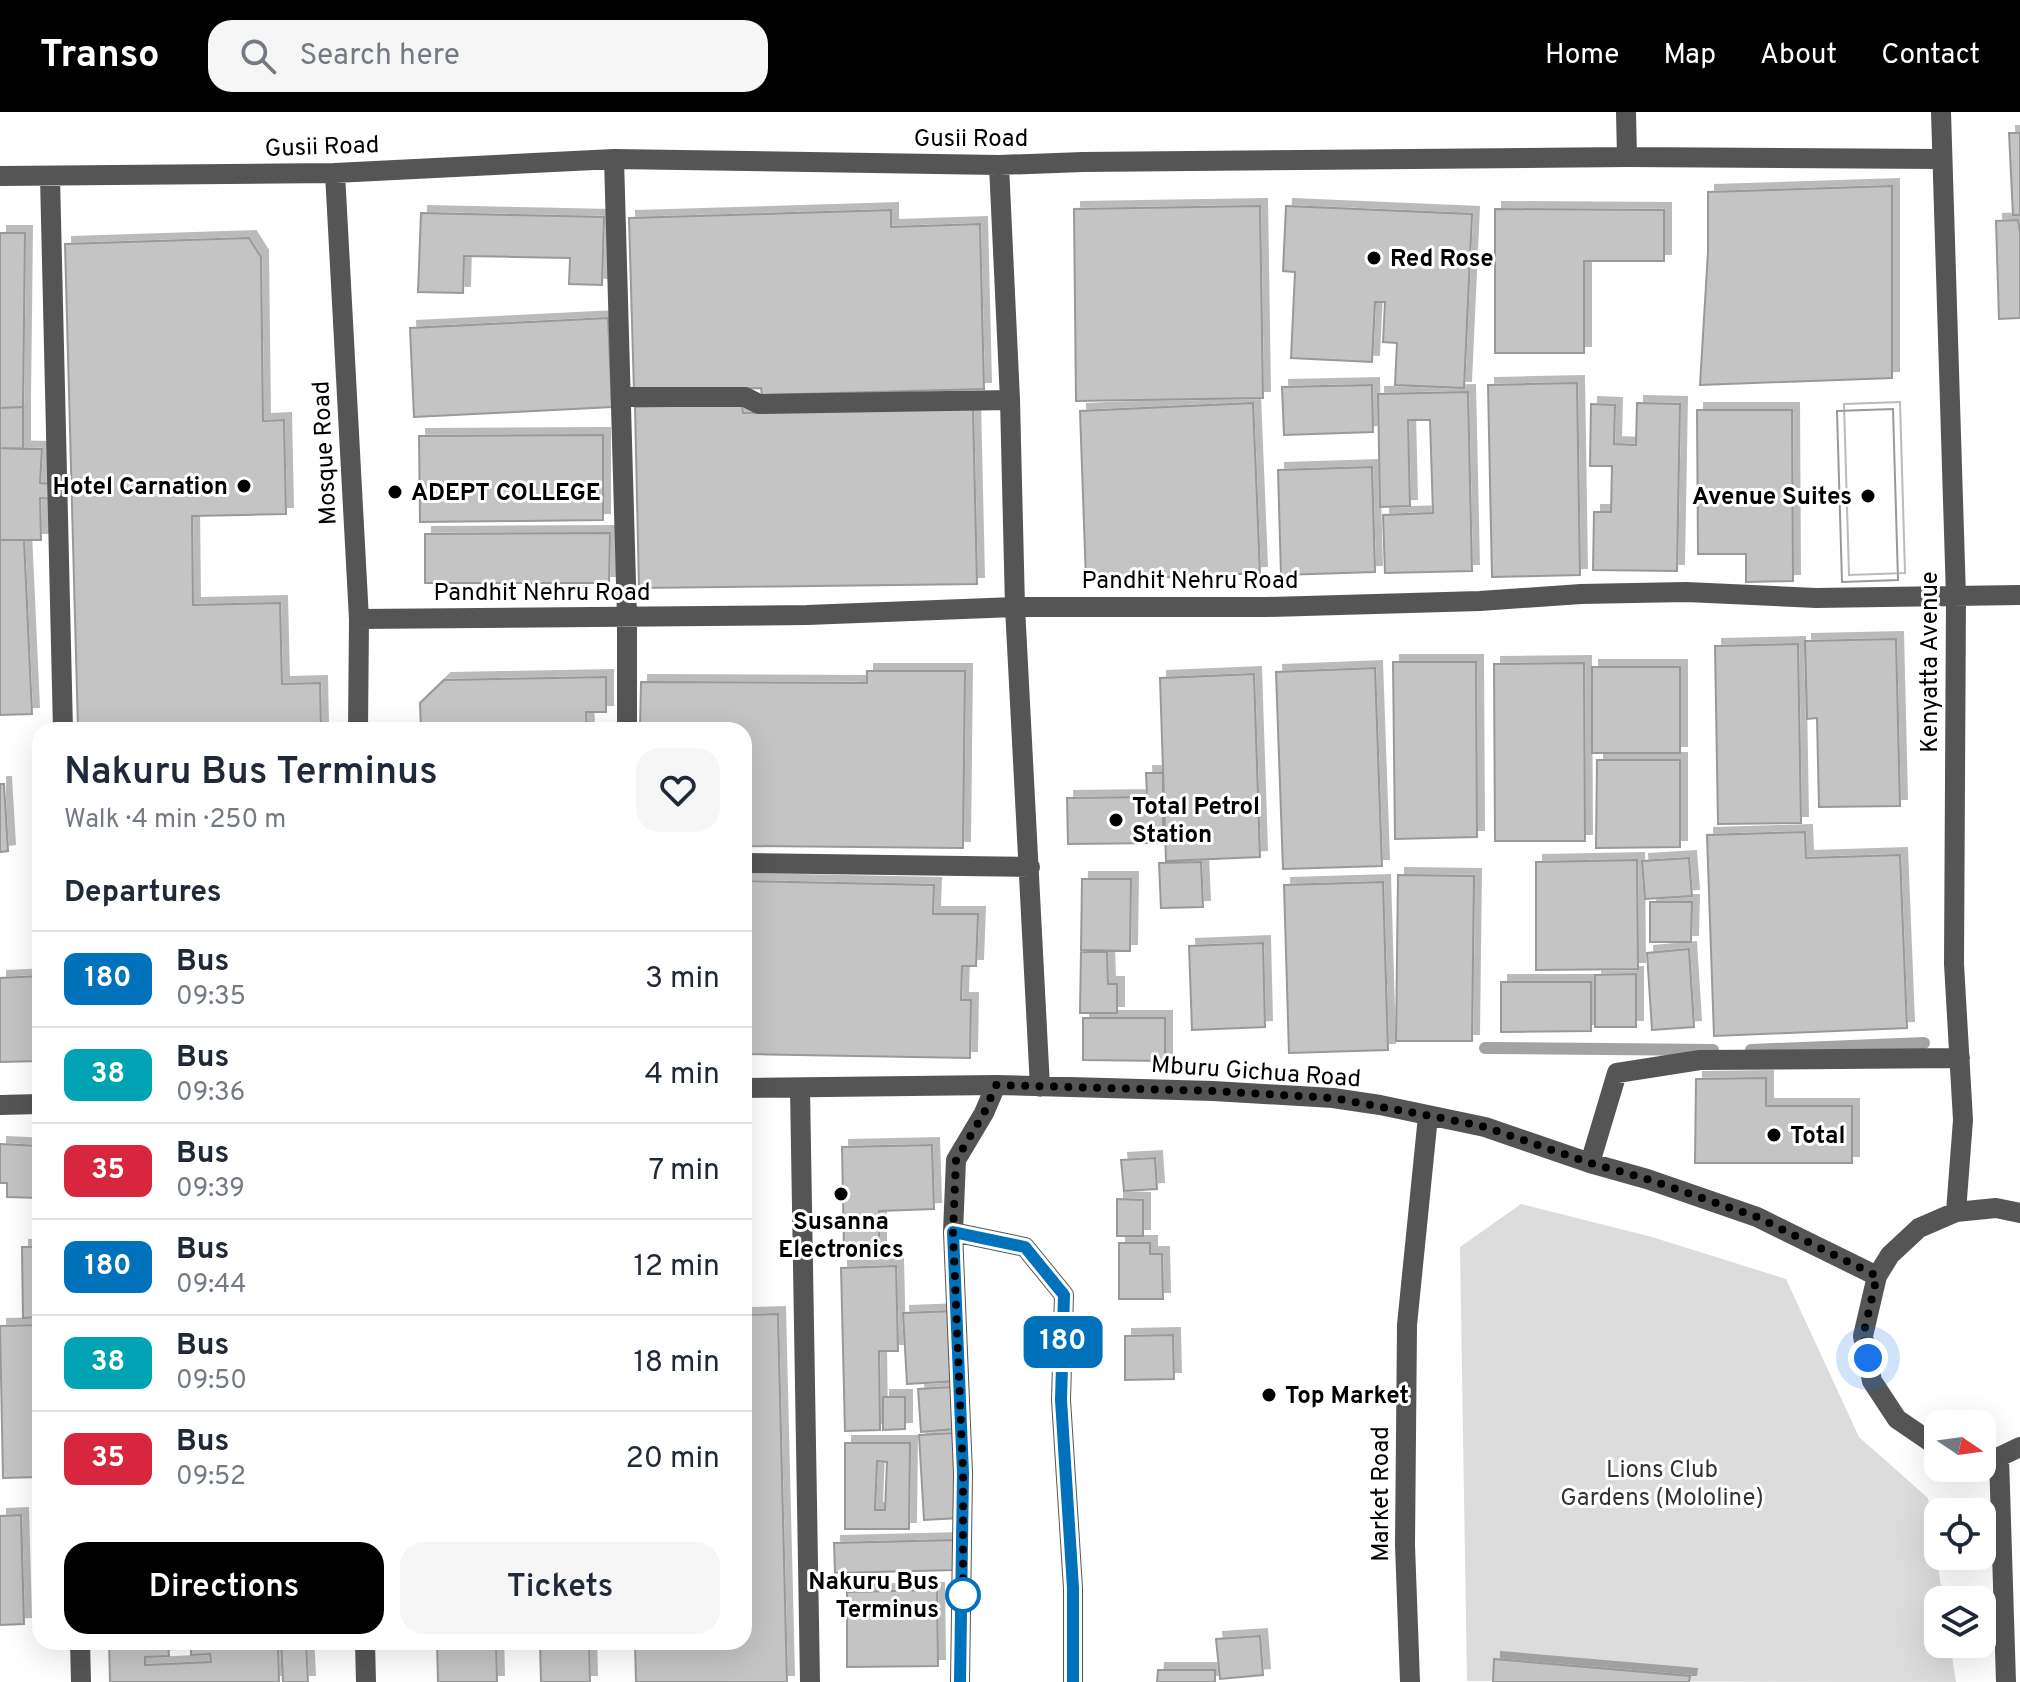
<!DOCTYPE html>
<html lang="en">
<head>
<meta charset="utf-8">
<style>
  :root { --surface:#fff; --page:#f6f6f7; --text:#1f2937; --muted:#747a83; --line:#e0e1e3; --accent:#000 }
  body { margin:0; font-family:Overpass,sans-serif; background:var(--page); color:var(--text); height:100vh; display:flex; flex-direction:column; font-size:30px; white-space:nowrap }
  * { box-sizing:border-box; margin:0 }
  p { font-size:26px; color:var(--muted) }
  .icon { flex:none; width:44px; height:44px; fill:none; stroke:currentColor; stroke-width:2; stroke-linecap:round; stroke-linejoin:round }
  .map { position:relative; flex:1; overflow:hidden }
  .drawer { position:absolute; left:32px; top:610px; width:720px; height:928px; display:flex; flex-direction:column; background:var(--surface); border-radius:24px; box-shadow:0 8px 32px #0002 }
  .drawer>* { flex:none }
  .badge { padding:0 16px; border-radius:12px; font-size:28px; line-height:52px }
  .needle { width:52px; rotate:103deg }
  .buttons { position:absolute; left:1924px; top:1298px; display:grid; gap:16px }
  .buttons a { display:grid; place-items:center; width:72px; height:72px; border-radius:16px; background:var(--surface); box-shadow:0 8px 32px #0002; font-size:40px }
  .you { position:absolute; width:40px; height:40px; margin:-20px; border:6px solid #fff; border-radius:50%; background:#1a73e8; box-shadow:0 0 0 12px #1a73e833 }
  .map>.badge { position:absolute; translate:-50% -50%; box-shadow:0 0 0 4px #fff }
  h2 { padding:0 32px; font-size:30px; line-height:72px }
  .round { display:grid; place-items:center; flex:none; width:84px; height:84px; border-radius:24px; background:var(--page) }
  .summary { display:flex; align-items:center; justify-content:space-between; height:136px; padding:0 32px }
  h1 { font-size:38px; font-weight:600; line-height:60px }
  .cta { display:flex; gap:16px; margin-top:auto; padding:16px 32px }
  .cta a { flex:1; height:92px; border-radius:24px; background:var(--accent); color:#fff; font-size:32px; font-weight:600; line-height:92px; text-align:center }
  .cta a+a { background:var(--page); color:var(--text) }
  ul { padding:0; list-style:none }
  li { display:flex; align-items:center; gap:24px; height:96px; padding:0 32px; border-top:2px solid var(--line) }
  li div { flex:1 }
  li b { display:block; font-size:30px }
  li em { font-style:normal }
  li .badge { min-width:88px; font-weight:700; text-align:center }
  header { display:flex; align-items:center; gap:48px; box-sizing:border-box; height:112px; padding:0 40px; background:var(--accent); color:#fff }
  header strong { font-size:38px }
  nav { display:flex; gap:44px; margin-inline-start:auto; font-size:28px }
  .search { width:560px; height:72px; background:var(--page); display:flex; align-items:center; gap:20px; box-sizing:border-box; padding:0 28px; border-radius:24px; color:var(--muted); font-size:30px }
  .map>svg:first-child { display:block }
</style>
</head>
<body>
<header>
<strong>Transo</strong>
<div class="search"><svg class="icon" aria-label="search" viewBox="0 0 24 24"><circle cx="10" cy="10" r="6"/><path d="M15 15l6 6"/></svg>Search here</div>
<nav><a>Home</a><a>Map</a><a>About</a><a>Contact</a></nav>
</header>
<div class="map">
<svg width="2020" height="1570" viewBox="0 0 2020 1570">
  <defs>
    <filter id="shadow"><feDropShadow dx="7" dy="-7" stdDeviation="0" flood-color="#0004"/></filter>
  </defs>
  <rect width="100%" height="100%" fill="#fff"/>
  <path fill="#dcdcdc" d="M1521,1092L1652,1125L1786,1167L1859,1325L1928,1386L1943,1488H1938V1532H1950L1956,1570L1467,1569L1460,1135Z"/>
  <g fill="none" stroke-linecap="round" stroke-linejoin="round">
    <path stroke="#a3a3a3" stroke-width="12" d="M1485,936L1713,938
      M1751,938L1924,931"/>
  </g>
  <path fill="#c4c4c4" stroke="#999" stroke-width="2" fill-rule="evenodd" filter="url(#shadow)" d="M2009,21H2020V103H2013Z
    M1892,74V266L1700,273L1708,140V80Z
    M1260,94L1263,286L1076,289L1074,97Z
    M1286,94L1472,102L1464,276L1395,273L1397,231L1383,230L1385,190H1375L1372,250L1291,246L1295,160L1283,159Z
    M1495,97L1664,98V149H1584V241H1495Z
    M891,98V115L980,112L984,277L762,283L761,276L634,280L629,106Z
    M421,101L604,105L602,173L569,172L570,146L464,144L463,181L418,180Z
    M2018,108L2020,120V206L1999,207L1996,109Z
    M0,121H25L23,295L0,296Z
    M249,126L261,145L263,309L284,308L286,402L192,404L193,493L280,491L282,572L320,571L321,618H78L65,132Z
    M608,206L612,295L414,305L410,216Z
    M1577,271L1580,463L1492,465L1488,273Z
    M1372,273L1373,320L1284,323L1282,275Z
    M1468,280L1472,459L1385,461L1383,403L1433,401L1430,308H1408L1410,394L1380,395L1378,282Z
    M1253,291L1260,461L1086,469L1080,299Z
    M1637,291L1680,292L1677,459L1593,458L1594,400H1611L1612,354H1590L1591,292L1615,293L1614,332L1636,333Z
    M742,292L743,301L973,296L977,472L639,476L635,295Z
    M23,295V337L0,336V296Z
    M1893,297L1898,468L1842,470L1837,299Z
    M1893,297L1898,468L1842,470L1837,299Z
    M1697,298H1792L1793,469L1746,470V442H1698Z
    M603,323V408L420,410L419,324Z
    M0,336L42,337L40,371L53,372V387L40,386L41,428H0Z
    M1372,355L1375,460L1281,463L1278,358Z
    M610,421L609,471H425V422Z
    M0,428H24L32,602L0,603Z
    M1896,527L1900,694L1819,695L1817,606L1807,607L1805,529Z
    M1798,532L1801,711L1718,712L1715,534Z
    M1393,550H1476L1477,725L1395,727Z
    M1584,551L1585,729H1495L1494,552Z
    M1592,555H1680V641H1592Z
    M1375,556L1382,754L1283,757L1276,560Z
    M867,559H965L963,736L744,734V618H640L641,570L867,571Z
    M1254,562L1260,745L1166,749L1160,566Z
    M606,565V600H586L587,618H421L420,591L444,568Z
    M1597,648H1680V735L1596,736Z
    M1146,661H1163V731L1068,732L1067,686L1147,685Z
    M0,672H4L8,739L0,740Z
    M1805,720L1806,746L1900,743L1907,916L1714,924L1707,723Z
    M1689,746L1692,784L1645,787L1642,749Z
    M1637,748L1638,857L1536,858V750Z
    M1201,750L1203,795L1161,796L1159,751Z
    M1398,763L1474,764L1472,929H1396Z
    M1082,767H1131L1130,839L1081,838Z
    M744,769L934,773L933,802H978L976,854H962L961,888H971L970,946L744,942Z
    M1383,770L1388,938L1289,941L1284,773Z
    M1650,790H1692L1691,830H1650Z
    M1263,831L1265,915L1192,918L1189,834Z
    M1689,837L1694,915L1652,918L1647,841Z
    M1081,840H1107L1108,872H1117V901H1080Z
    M1636,862V915H1595V863Z
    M40,864V949L0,950V866Z
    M1501,870H1591V919L1501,920Z
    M1083,906H1165V949L1083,948Z
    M1766,966V994H1852V1051H1695L1696,967Z
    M0,1032L40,1034V1086L7,1085V1071H0Z
    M932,1033L934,1097L879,1099V1137L844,1138L842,1035Z
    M1155,1046L1157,1077L1124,1079L1121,1048Z
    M1117,1087L1143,1088V1124H1117Z
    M1119,1131H1150V1142H1162L1163,1187H1119Z
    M22,1135H40V1205L23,1206Z
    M896,1154L898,1239H879L880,1318L845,1319L841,1156Z
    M954,1199L959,1269L907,1272L903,1201Z
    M778,1202L787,1570H636L635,1530H744V1203Z
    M40,1213V1365L3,1366L0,1214Z
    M1173,1223L1174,1267L1125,1268V1224Z
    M952,1275L954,1317L921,1320L918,1277Z
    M883,1285H905V1317L883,1318Z
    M955,1321L960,1406L924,1408L919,1323Z
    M845,1331H910L909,1417H845ZM877,1349L887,1350L885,1398H875Z
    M21,1403L24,1512L0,1513V1404Z
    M953,1428L955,1458L835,1461L834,1431Z
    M937,1478L938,1554L847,1555V1480Z
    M1260,1524L1263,1563L1220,1567L1216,1527Z
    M109,1530H168L169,1544L145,1545V1553L211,1550L210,1542L191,1543V1530H278L279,1570H110Z
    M281,1530H306L308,1570H283Z
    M437,1530H496L497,1570H438Z
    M540,1530H589L590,1570H541Z
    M1494,1547L1690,1564L1689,1570H1493Z
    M1158,1558H1215V1570H1157Z"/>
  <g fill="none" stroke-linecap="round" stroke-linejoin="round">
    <path stroke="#555" stroke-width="20" d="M1626,0L1627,45
      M1941,0L1956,485L1954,852L1963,1008L1956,1100
      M614,47L627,506V618
      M999,53L1010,288L1015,495L1040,975
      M335,61L359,507L358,618
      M0,64L335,61L614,47L999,53L1083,50L1627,45L1942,47
      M50,65L63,618
      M621,285H745L759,292L1010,288
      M359,507L807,503L1015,495H1267L1480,489L1581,482L1686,480L1816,486L2020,483
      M744,751L1030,755
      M996,973L984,1001L956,1048L953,1120L1025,1135L1064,1183L1061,1288L1073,1476V1570
      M744,976L996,973L1213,979L1333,986L1380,993L1485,1015L1590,1051L1647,1067L1757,1105L1877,1164
      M800,976L810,1570
      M0,993L40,992
      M1590,1051L1617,961L1700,948L1960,946
      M953,1120L963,1361L960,1570
      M1938,1335L1897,1307L1872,1269L1863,1224L1877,1164L1890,1143L1919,1116L1956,1100L1996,1096L2020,1101
      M1999,1345L2006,1570
      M1982,1346L1999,1345L2020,1335
      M80,1530L81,1570
      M365,1530L366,1570
      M1410,1570L1405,1433L1407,1213L1428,1004"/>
  </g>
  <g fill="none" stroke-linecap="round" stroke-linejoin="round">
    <defs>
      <path id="line" d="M960,1570L963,1361L953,1120L1025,1135L1064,1183L1061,1288L1073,1476V1570"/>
    </defs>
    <use href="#line" stroke="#fff" stroke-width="18"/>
    <use href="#line" stroke="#0072bc" stroke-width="12"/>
    <path stroke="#000" stroke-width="8" stroke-dasharray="0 14.4" d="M963,1483V1489V1361L953,1120L956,1048L984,1001L996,973L1213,979L1333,986L1447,1007L1485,1015L1590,1051L1647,1067L1757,1105L1877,1164L1863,1224L1868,1246"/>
  </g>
  <g fill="#000" stroke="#fff" stroke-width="3">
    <circle cx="1374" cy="146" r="8"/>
    <circle cx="244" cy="374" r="8"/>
    <circle cx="395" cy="380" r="8"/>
    <circle cx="1868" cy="384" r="8"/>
    <circle cx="1116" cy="708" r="8"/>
    <circle cx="1774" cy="1023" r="8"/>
    <circle cx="841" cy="1082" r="8"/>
    <circle cx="1269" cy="1283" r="8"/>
  </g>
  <circle fill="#fff" stroke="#0072bc" stroke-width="4" cx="963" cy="1483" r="16"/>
  <g text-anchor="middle" stroke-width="6" stroke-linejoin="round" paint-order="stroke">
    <g font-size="24" fill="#000" stroke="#fff">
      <text x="971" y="34">Gusii Road</text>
      <text transform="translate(322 34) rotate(-2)" y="8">Gusii Road</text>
      <text transform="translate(324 341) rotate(-93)" y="8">Mosque Road</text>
      <text x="1190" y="476">Pandhit Nehru Road</text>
      <text x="542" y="488">Pandhit Nehru Road</text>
      <text transform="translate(1929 550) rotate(-90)" y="8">Kenyatta Avenue</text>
      <text transform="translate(1256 959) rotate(4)" y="8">Mburu Gichua Road</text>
      <text transform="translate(1380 1382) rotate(-90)" y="8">Market Road</text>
    </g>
    <g font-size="24" font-weight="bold" fill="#000" stroke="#fff" text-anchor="start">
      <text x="1390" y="154">Red Rose</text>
      <text x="228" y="382" text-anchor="end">Hotel Carnation</text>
      <text x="411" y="388">ADEPT COLLEGE</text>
      <text x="1852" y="392" text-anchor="end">Avenue Suites</text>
      <text x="1132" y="702">Total Petrol<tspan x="1132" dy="28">Station</tspan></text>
      <text x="1790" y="1031">Total</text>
      <text x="841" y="1117" text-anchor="middle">Susanna<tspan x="841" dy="28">Electronics</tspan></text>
      <text x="1285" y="1291">Top Market</text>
    </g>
    <g font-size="24" fill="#333" stroke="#fff">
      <text x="1662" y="1365">Lions Club<tspan x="1662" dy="28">Gardens (Mololine)</tspan></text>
    </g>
    <g font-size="24" font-weight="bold" fill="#000" stroke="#fff" text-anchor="end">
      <text x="939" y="1477">Nakuru Bus<tspan x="939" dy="28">Terminus</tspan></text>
    </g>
  </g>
</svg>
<div class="buttons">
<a><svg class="needle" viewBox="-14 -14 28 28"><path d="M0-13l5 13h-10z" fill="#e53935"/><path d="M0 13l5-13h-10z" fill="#747a83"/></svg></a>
<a><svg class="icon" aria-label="locate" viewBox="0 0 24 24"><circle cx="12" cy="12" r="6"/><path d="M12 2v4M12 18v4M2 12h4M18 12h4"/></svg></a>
<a><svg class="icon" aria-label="layers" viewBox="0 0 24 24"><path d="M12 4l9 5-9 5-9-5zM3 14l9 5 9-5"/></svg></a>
</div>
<div class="you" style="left:1868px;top:1246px"></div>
<b class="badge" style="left:1063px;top:1230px;background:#0072bc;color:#fff">180</b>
<section class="drawer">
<div class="summary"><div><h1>Nakuru Bus Terminus</h1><p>Walk · 4 min · 250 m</p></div><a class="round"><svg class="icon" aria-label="heart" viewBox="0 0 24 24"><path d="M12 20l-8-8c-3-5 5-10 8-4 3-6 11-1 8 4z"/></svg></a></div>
<h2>Departures</h2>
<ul>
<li><span class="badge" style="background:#0072bc;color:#fff">180</span><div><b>Bus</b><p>09:35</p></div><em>3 min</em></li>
<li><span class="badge" style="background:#00a3b4;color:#fff">38</span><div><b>Bus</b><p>09:36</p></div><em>4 min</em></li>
<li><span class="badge" style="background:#d7263d;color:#fff">35</span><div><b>Bus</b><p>09:39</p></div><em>7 min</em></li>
<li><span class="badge" style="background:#0072bc;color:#fff">180</span><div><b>Bus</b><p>09:44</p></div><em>12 min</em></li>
<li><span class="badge" style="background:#00a3b4;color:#fff">38</span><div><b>Bus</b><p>09:50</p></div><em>18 min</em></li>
<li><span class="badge" style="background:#d7263d;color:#fff">35</span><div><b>Bus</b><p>09:52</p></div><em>20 min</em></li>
</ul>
<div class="cta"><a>Directions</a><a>Tickets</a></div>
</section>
</div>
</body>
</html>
